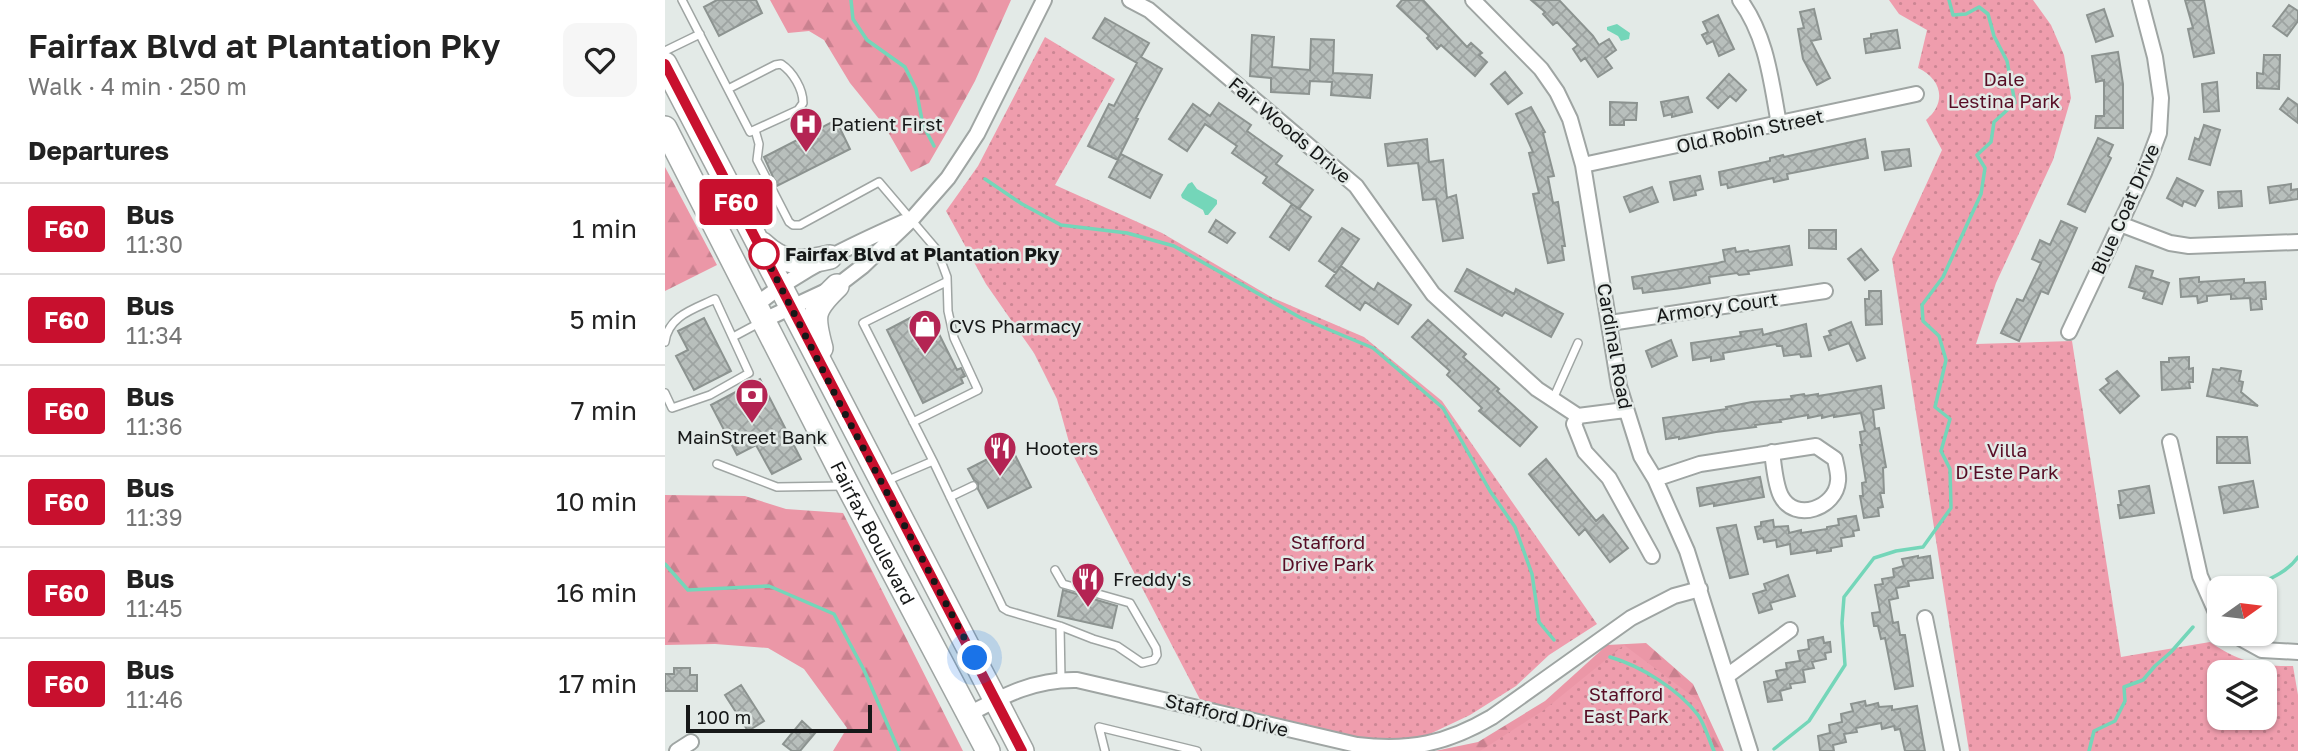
<!DOCTYPE html>
<html lang="en">
<head>
<meta charset="utf-8">
<style>
  :root { --surface:#fff; --page:#f6f6f6; --text:#222; --muted:#767676; --line:#e0e0e0 }
  body { margin:0; font-family:"Golos Text",sans-serif; background:var(--page); color:var(--text); height:100vh; display:flex; flex-direction:column; font-size:26px; white-space:nowrap }
  * { box-sizing:border-box; margin:0 }
  p { font-size:23px; color:var(--muted) }
  .icon { flex:none; width:38px; height:38px; fill:none; stroke:currentColor; stroke-width:2; stroke-linecap:round; stroke-linejoin:round }
  .map { position:relative; flex:1; overflow:hidden }
  .drawer { display:flex; flex-direction:column; background:var(--surface); width:665px }
  .drawer>* { flex:none }
  .badge { padding:0 14px; border-radius:5px; font-size:24px; line-height:46px }
  .needle { width:46px; rotate:76deg }
  .controls { position:absolute; left:1542px; top:576px; display:grid; gap:14px }
  .controls a { display:grid; place-items:center; width:70px; height:70px; border-radius:14px; background:var(--surface); box-shadow:0 2px 5px #0004; font-size:35px }
  .scale { position:absolute; left:21px; bottom:18px; width:186px; box-sizing:border-box; padding-left:7px; border:4px solid #161818; border-top:0; font-size:19px; line-height:24px; white-space:nowrap; color:#161818; -webkit-text-stroke:5px #e3eae7; paint-order:stroke }
  .you { position:absolute; width:35px; height:35px; margin:-18px; border:5px solid #fff; border-radius:50%; background:#1a73e8; box-shadow:0 0 0 10px #1a73e833 }
  .map>.badge { position:absolute; translate:-50% -50%; box-shadow:0 0 0 4px #fff }
  h2 { padding:0 28px; font-size:26px; line-height:63px }
  .round { display:grid; place-items:center; flex:none; width:74px; height:74px; border-radius:14px; background:var(--page) }
  .summary { display:flex; align-items:center; justify-content:space-between; height:119px; padding:0 28px }
  h1 { font-size:33px; font-weight:600; line-height:52px }
  ul { padding:0; list-style:none }
  li { display:flex; align-items:center; gap:21px; height:91px; padding:0 28px; border-top:2px solid var(--line) }
  li div { flex:1 }
  li b { display:block; font-size:26px }
  li em { font-style:normal }
  li .badge { min-width:77px; font-weight:700; text-align:center }
  main { display:flex; flex:1; min-height:0 }
  .map>svg:first-child { display:block }
</style>
</head>
<body>
<main>
<section class="drawer">
<div class="summary"><div><h1>Fairfax Blvd at Plantation Pky</h1><p>Walk · 4 min · 250 m</p></div><a class="round"><svg class="icon" aria-label="heart" viewBox="0 0 24 24"><path d="M12 20l-8-8c-3-5 5-10 8-4 3-6 11-1 8 4z"/></svg></a></div>
<h2>Departures</h2>
<ul>
<li><span class="badge" style="background:#c8102e;color:#fff">F60</span><div><b>Bus</b><p>11:30</p></div><em>1 min</em></li>
<li><span class="badge" style="background:#c8102e;color:#fff">F60</span><div><b>Bus</b><p>11:34</p></div><em>5 min</em></li>
<li><span class="badge" style="background:#c8102e;color:#fff">F60</span><div><b>Bus</b><p>11:36</p></div><em>7 min</em></li>
<li><span class="badge" style="background:#c8102e;color:#fff">F60</span><div><b>Bus</b><p>11:39</p></div><em>10 min</em></li>
<li><span class="badge" style="background:#c8102e;color:#fff">F60</span><div><b>Bus</b><p>11:45</p></div><em>16 min</em></li>
<li><span class="badge" style="background:#c8102e;color:#fff">F60</span><div><b>Bus</b><p>11:46</p></div><em>17 min</em></li>
</ul>
</section>
<div class="map">
<svg width="1633" height="751" viewBox="0 0 1633 751">
  <defs>
    <pattern id="forest-firs" width="22" height="20" patternUnits="userSpaceOnUse" patternTransform="scale(1.75)"><rect width="22" height="20" fill="#eb97a7"/><path d="M5 1l3.5 6h-7zM16 11l3.5 6h-7z" fill="#c9818f"/></pattern>
    <pattern id="park-dots" width="8" height="8" patternUnits="userSpaceOnUse" patternTransform="scale(1.75)"><rect width="8" height="8" fill="#ef9dad"/><path d="M2 2h.1M6 6h.1" fill="none" stroke="#cc8694" stroke-width="1.8" stroke-linecap="round"/></pattern>
    <pattern id="building-cross-hatch" width="8" height="8" patternUnits="userSpaceOnUse" patternTransform="scale(1.75)"><rect width="8" height="8" fill="#b8bfbc"/><path d="M0 0l8 8M0 8l8-8" fill="none" stroke="#9da3a1"/></pattern>
  </defs>
  <rect width="100%" height="100%" fill="#e3eae7"/>
  <path fill="url(#forest-firs)" d="M105,0H346L310,81L286,125L264,163L246,172L219,125L185,83L159,40L144,31L123,33Z
    M0,167L52,265L0,291Z
    M0,495L80,496L121,509L178,513L298,751H168L182,728L139,669L103,648L50,644L0,645Z
    M981,643L1028,684L1059,751H770L813,742L880,701L942,645Z"/>
  <path fill="url(#park-dots)" fill-rule="evenodd" d="M1224,0H1368L1386,25L1399,55L1406,98L1388,160L1331,283L1311,344L1407,341L1456,657L1545,642C1572,661 1596,667 1628,666L1633,695V751H1304L1227,259L1277,150L1261,120C1282,103 1277,79 1253,68L1262,30L1234,14ZM1554,672H1600V718H1554Z
    M380,37L450,79L390,185L497,233L608,298L699,337L777,401L932,624L884,655L851,686L805,715L735,748L540,709L407,453L392,399L369,353L321,284L281,211L313,166Z
    M959,645L1035,702L1050,751H815L879,710Z"/>
  <path fill="#74d6b9" d="M952,24L965,33L964,39L956,41L953,36L942,30V27Z
    M527,182L532,189L552,200V204L543,215H540L538,210L517,198L516,195L523,184Z"/>
  <g fill="none" stroke-linecap="round" stroke-linejoin="round">
    <path stroke="#74d6b9" stroke-width="3.5" d="M186,0L188,19L202,40L240,67L251,89L258,125L269,146
      M320,179L357,204L396,225L462,233L509,246L636,318L708,348L778,408L825,491L850,527L867,574L874,622L889,640
      M0,564L23,590L104,586L169,614L199,670L234,751
      M1585,588C1602,580 1622,573 1633,557
      M945,657C976,666 1013,689 1033,715C1040,725 1044,740 1049,751
      M1109,749L1144,721L1180,665L1177,623L1179,597L1209,558L1231,551L1258,547L1286,508L1285,469L1276,451L1285,419L1270,407L1281,360L1274,336L1258,321L1257,305L1278,277L1316,194L1320,168L1312,155L1326,142L1329,122L1350,103L1342,61L1329,36L1323,14L1314,7L1301,14L1288,15L1284,0
      M1424,751L1429,731L1450,721L1460,701L1459,687L1478,680L1490,666L1506,652L1528,627"/>
  </g>
  <path fill="url(#building-cross-hatch)" stroke="#8c9390" stroke-width="2" d="M52,0H91L97,13L54,36L39,7Z
    M737,0H758L802,47L806,43L817,53L814,55L822,62L810,76L776,45L772,49L762,38L764,36L732,6Z
    M866,0H894L928,36L934,45L944,39L951,50L940,58L947,68L933,77L920,58L916,61L908,49L913,45L892,22L888,25L878,14L880,12Z
    M1520,0H1539L1549,53L1529,57L1523,29L1528,28Z
    M1624,5L1633,11V21L1622,36L1608,26Z
    M1149,9L1156,39L1146,41L1165,78L1152,85L1138,59L1133,29L1139,28L1135,12Z
    M1439,9L1448,36L1431,42L1422,15Z
    M1053,15L1069,49L1054,56L1048,41L1042,44L1037,35L1043,32L1038,22Z
    M440,18L484,43L476,57L497,69L471,118L473,119L453,159L456,154L497,175L485,198L444,177L453,160L423,146L444,104L449,106L472,63L428,38Z
    M1232,30L1235,48L1201,53L1199,39L1206,38V34Z
    M587,35L609,37L607,67L645,70L646,39L669,40L668,73L707,75L705,98L666,95L667,82L645,81L644,94L606,92V78L585,76Z
    M1453,52L1458,84V128H1430L1431,116H1439V80L1431,82L1427,56Z
    M1599,55H1615L1614,89L1592,88V73L1598,74Z
    M840,72L857,93L843,104L826,84Z
    M1064,74L1081,90L1071,101L1065,96L1053,108L1042,98Z
    M1552,82L1554,111L1539,112L1537,84Z
    M1023,97L1027,112L1007,117V114L999,116L996,102Z
    M1623,98L1633,105V123L1615,109Z
    M945,102L972,103L971,120H959V125H945Z
    M554,103L586,125L582,131L617,156L611,164L648,190L634,209L598,183L602,177L567,153L572,146L540,124L522,151L504,139L528,104L545,116Z
    M866,107L880,132L878,133L889,176L883,177L888,203L893,202L900,246H897L899,260L883,263L868,194L874,193L864,153L868,152L851,114Z
    M171,120L185,149L112,186L99,157Z
    M1539,125L1555,130L1545,165L1524,159L1530,138L1534,140Z
    M1433,138L1448,145L1443,156L1446,158L1420,212L1403,204Z
    M762,139L764,162L778,160L782,198L791,195L798,238L778,241L771,199L758,200L753,163L723,166L720,144Z
    M1200,139L1203,158L1122,174L1123,179L1109,182L1108,178L1063,188L1062,184L1056,185L1054,172L1105,161V158L1118,155L1119,157Z
    M1244,149L1246,166L1220,170L1217,152Z
    M1035,176L1038,189L1030,191L1031,195L1009,200L1005,182Z
    M1512,178L1538,191L1530,206L1519,201L1517,206L1502,198Z
    M1626,184V190L1633,189V199L1605,203L1603,187Z
    M987,187L993,202L965,212L959,197Z
    M1576,191L1577,206L1554,208L1553,192Z
    M627,204L646,217L624,250L605,237Z
    M551,220L570,233L562,243L544,232Z
    M1396,221L1412,228L1383,294L1376,291L1354,341L1336,333L1352,299L1358,301L1376,263L1367,259L1375,240L1385,245Z
    M677,228L694,239L671,273L654,261Z
    M1144,230H1171V249L1144,248Z
    M1124,246L1127,265L1083,271L1084,274L1074,275L1072,273L1044,277L1045,283L1016,288L978,293L977,288L969,289L967,277L1053,263L1060,261L1058,250L1070,248L1071,252L1083,250L1084,252Z
    M1196,249L1213,270L1200,280L1183,259Z
    M676,266L709,290L713,283L746,305L733,324L700,302L695,310L661,286Z
    M1471,266L1488,271L1486,277L1504,283L1497,304L1478,298L1480,292L1464,287Z
    M802,269L849,294L851,289L898,314L886,337L840,312L837,316L790,291Z
    M1534,277V282L1579,279V283L1600,282L1601,299H1596L1597,309L1586,310L1585,298L1566,299V294L1542,296V301L1533,303L1532,296L1516,297L1515,279Z
    M1204,291H1216L1217,324L1201,325L1200,299H1204Z
    M264,314L292,370L296,368L300,376L296,378L298,383L258,403L222,330L247,317L249,322Z
    M39,318L66,371L29,390L11,356L23,350L13,331Z
    M763,320L801,354L798,357L834,389L832,391L872,427L855,446L814,411L817,408L782,375L785,371L747,337Z
    M1186,322L1200,358L1192,361L1184,343L1164,350L1159,337L1166,335L1164,331Z
    M1141,324L1146,356L1136,357L1135,354L1119,356L1117,346H1112L1111,344L1058,353L1059,359L1046,361V357L1028,360L1026,343L1076,336L1075,332L1097,329L1098,335Z
    M1006,340L1012,356L987,367L981,351Z
    M1524,357V369L1528,368V382H1524L1525,388L1497,390L1496,362H1504V358Z
    M1556,368L1576,371L1574,381L1578,382L1576,392L1593,406L1542,396L1548,369L1555,370Z
    M1452,371L1474,396L1455,413L1435,390L1444,383L1441,379Z
    M95,379L136,459L107,474L91,445L72,455L46,405Z
    M1216,386L1219,408L1208,410L1210,429L1214,428L1221,467L1218,468L1219,493H1215L1218,507L1213,508L1214,516L1199,518L1195,496H1198L1197,483L1201,482L1195,445H1197L1195,432L1200,431L1196,413L1169,417V415L1157,418V415L1143,418V415L1115,420L1116,422L1090,425L1091,427L1051,432L1014,439V437L1001,439L998,418L1062,409L1061,407L1087,402L1127,399L1126,396L1139,394L1140,396L1153,394V396Z
    M1552,437H1582L1585,463H1552Z
    M346,447L366,487L323,508L313,489V483L309,480L303,469Z
    M881,459L931,521L938,515L963,548L945,562L920,529L914,535L864,474Z
    M1095,477L1099,497L1049,506V503L1035,506L1032,488Z
    M1588,481L1593,507L1559,513L1554,487Z
    M1484,486L1489,513L1455,518L1453,505H1456L1454,491Z
    M1191,516L1194,530L1188,531L1189,536L1176,538L1177,546L1166,548V551L1152,553V550L1126,554L1125,544L1112,547L1111,540L1099,542L1098,538L1093,539L1090,527L1096,526V522L1108,520L1109,527L1123,526L1124,533L1136,530V533L1162,529V527L1174,525L1173,519Z
    M1071,525L1083,574L1065,578L1052,528Z
    M1253,556V558L1265,556L1268,578L1243,581L1244,586L1231,588L1233,598L1224,600L1228,623L1233,622L1235,635H1240L1248,686L1230,689L1220,638L1216,639L1213,626H1209L1207,613L1215,612L1210,585L1218,584L1217,579L1229,577L1228,569L1239,566L1237,559Z
    M1123,575L1130,596L1105,603L1107,609L1094,613L1088,594L1101,590L1099,584Z
    M398,590L452,606L447,628L393,616Z
    M1158,637L1159,643L1165,642L1166,652L1160,653L1161,659L1147,662L1149,668L1138,670L1140,682L1125,684L1126,688L1115,691L1117,700L1103,702L1099,682L1113,679L1111,671L1122,669L1121,663L1135,661L1133,651L1144,649L1143,640Z
    M9,668H25V675H32V691H0V674H9Z
    M76,685L99,721L83,731L60,695Z
    M1200,701L1201,706L1213,703L1214,707L1227,706V710L1252,706L1260,751H1240L1235,729L1230,730L1229,726L1217,729L1216,723L1191,728L1192,732L1179,734L1181,742L1168,745L1169,751H1155L1153,736L1165,733L1164,725L1177,722L1176,714L1188,711L1186,704Z
    M137,721L150,733L135,751H127L118,744Z"/>
  <g fill="none" stroke-linecap="round" stroke-linejoin="round">
    <defs>
      <path id="lane" d="M17,0L85,132L133,110L138,103C138,89 128,72 116,64L110,65L63,89
        M0,51L35,34
        M90,130L94,144L92,160L124,222L128,225H135L214,182L272,250L282,277L283,311L289,338L313,390L248,422
        M72,192L100,179
        M68,337L96,322
        M0,342C3,316 29,309 50,299L84,373L45,395L7,408L0,393
        M888,399L913,343
        M268,461L198,323L281,282
        M52,464L112,487L179,486
        M221,481L268,461L338,608L343,611L395,626L428,639L452,646L477,663L489,660L492,655L491,648L465,603L398,584L390,570
        M285,497L308,486
        M395,626L396,679
        M440,751L434,727L532,751"/>
      <path id="street" d="M465,0L484,10L691,186L768,294L872,389L913,416L960,410
        M808,0L876,69L892,92L905,119L918,165L954,386L976,456L990,479L1022,551L1085,751
        M1075,0C1102,37 1106,81 1114,124
        M918,165L1251,94
        M1455,224L1505,243L1524,246L1633,242
        M91,305C136,269 187,245 239,222
        M99,320L172,286L198,266L247,219L283,178L312,134L379,0
        M945,323L1160,291
        M1404,332L1479,173L1494,133L1496,98L1490,57L1475,0
        M913,416L909,424L920,452L944,478L987,556
        M1505,442L1535,576L1554,619
        M990,479L1035,464L1151,446L1170,459C1171,465 1174,474 1173,481C1171,508 1130,523 1116,496C1110,484 1109,466 1107,452
        M1260,618L1287,751
        M1568,634L1597,650L1633,652
        M1062,676L1125,630
        M304,714C340,695 370,679 412,680L692,745C745,751 781,744 827,717L966,618L1009,596L1035,589
        M12,751L26,742"/>
      <g id="primary">
        <path d="M0,64L357,751"/>
        <path id="s1" d="M0,128L183,486L323,751"/>
        <path d="M97,244C119,265 136,264 165,257"/>
        <path d="M156,348C147,315 147,310 172,286"/>
      </g>
    </defs>
    <use href="#lane" stroke="#9fa5a3" stroke-width="10"/>
    <use href="#street" stroke="#9fa5a3" stroke-width="18"/>
    <use href="#primary" stroke="#9fa5a3" stroke-width="26"/>
    <use href="#lane" stroke="#fff" stroke-width="7"/>
    <use href="#street" stroke="#fff" stroke-width="14"/>
    <use href="#primary" stroke="#fff" stroke-width="23"/>
  </g>
  <g fill="none" stroke-linecap="round" stroke-linejoin="round">
    <defs>
      <path id="line" d="M0,64L357,751"/>
    </defs>
    <use href="#line" stroke="#fff" stroke-width="16"/>
    <use href="#line" stroke="#c8102e" stroke-width="10"/>
    <path stroke="#161818" stroke-width="7" stroke-dasharray="0 12.6" d="M99,254L97,250L179,412L310,658"/>
  </g>
  <defs>
    <symbol id="hospital-pin" viewBox="-11 -11 22 30"><path d="M0 17L-7.5 6A9.5 9.5 0 1 1 7.5 6Z" fill="#b42453" stroke="#e3eae7"/><path d="M-5-5h3v3.5h4V-5h3V5h-3V1.5h-4V5h-3Z" fill="#fff"/></symbol>
    <symbol id="shop-pin" viewBox="-11 -11 22 30"><path d="M0 17L-7.5 6A9.5 9.5 0 1 1 7.5 6Z" fill="#b42453" stroke="#e3eae7"/><path d="M-5-2.5h2.3a2.7 3.5 0 0 1 5.4 0H5L5.5 6h-11ZM-1.5-2.5h3a1.5 2.3 0 0 0-3 0Z" fill="#fff"/></symbol>
    <symbol id="bank-pin" viewBox="-11 -11 22 30"><path d="M0 17L-7.5 6A9.5 9.5 0 1 1 7.5 6Z" fill="#b42453" stroke="#e3eae7"/><path d="M-6-4H6V4H-6ZM0-2.3a2.3 2.3 0 1 0 0 4.6a2.3 2.3 0 1 0 0-4.6Z" fill="#fff"/></symbol>
    <symbol id="restaurant-pin" viewBox="-11 -11 22 30"><path d="M0 17L-7.5 6A9.5 9.5 0 1 1 7.5 6Z" fill="#b42453" stroke="#e3eae7"/><path d="M-5-6h1v4h1v-4h1v4h1v-4h1v5L-1.5 .5V6h-2V.5L-5-1ZM5-6V6H3V1.5H1.5Q1.5-4 5-6Z" fill="#fff"/></symbol>
  </defs>
  <g fill-rule="evenodd">
    <use href="#hospital-pin" x="122" y="105" width="38" height="52"/>
    <use href="#shop-pin" x="241" y="307" width="38" height="52"/>
    <use href="#bank-pin" x="68" y="376" width="38" height="52"/>
    <use href="#restaurant-pin" x="316" y="429" width="38" height="52"/>
    <use href="#restaurant-pin" x="404" y="560" width="38" height="52"/>
  </g>
  <circle fill="#fff" stroke="#c8102e" stroke-width="3.5" cx="99" cy="254" r="14"/>
  <g text-anchor="middle" stroke-width="5" stroke-linejoin="round" paint-order="stroke">
    <g font-size="19" fill="#570d25" stroke="#e3eae7">
      <text x="1339" y="86">Dale<tspan x="1339" dy="22">Lestina Park</tspan></text>
      <text x="1342" y="457">Villa<tspan x="1342" dy="22">D'Este Park</tspan></text>
      <text x="663" y="549">Stafford<tspan x="663" dy="22">Drive Park</tspan></text>
      <text x="961" y="701">Stafford<tspan x="961" dy="22">East Park</tspan></text>
    </g>
    <g font-size="19" fill="#161818" stroke="#e3eae7" text-anchor="start">
      <text x="166" y="131">Patient First</text>
      <text x="284" y="333">CVS Pharmacy</text>
      <text x="87" y="444" text-anchor="middle">MainStreet Bank</text>
      <text x="360" y="455">Hooters</text>
      <text x="448" y="586">Freddy's</text>
    </g>
    <g font-size="19" fill="#161818" stroke="#e3eae7">
      <text transform="translate(625 130) rotate(40)" y="7">Fair Woods Drive</text>
      <text transform="translate(1085 131) rotate(-12)" y="7">Old Robin Street</text>
      <text transform="translate(1460 209) rotate(-66)" y="7">Blue Coat Drive</text>
      <text transform="translate(1052 307) rotate(-8)" y="7">Armory Court</text>
      <text transform="translate(950 346) rotate(80)" y="7">Cardinal Road</text>
      <text dy="7" stroke="none"><textPath href="#s1" startOffset="455">Fairfax Boulevard</textPath></text>
      <text transform="translate(562 715) rotate(14)" y="7">Stafford Drive</text>
    </g>
    <g font-size="19" font-weight="bold" fill="#161818" stroke="#e3eae7" text-anchor="start">
      <text x="120" y="261">Fairfax Blvd at Plantation Pky</text>
    </g>
  </g>
</svg>
<div class="controls">
<a><svg class="needle" viewBox="-14 -14 28 28"><path d="M0-13l5 13h-10z" fill="#e53935"/><path d="M0 13l5-13h-10z" fill="#767676"/></svg></a>
<a><svg class="icon" aria-label="layers" viewBox="0 0 24 24"><path d="M12 4l9 5-9 5-9-5zM3 14l9 5 9-5"/></svg></a>
</div>
<div class="scale">100 m</div>
<div class="you" style="left:310px;top:658px"></div>
<b class="badge" style="left:71px;top:202px;background:#c8102e;color:#fff">F60</b>
</div>
</main>
</body>
</html>
